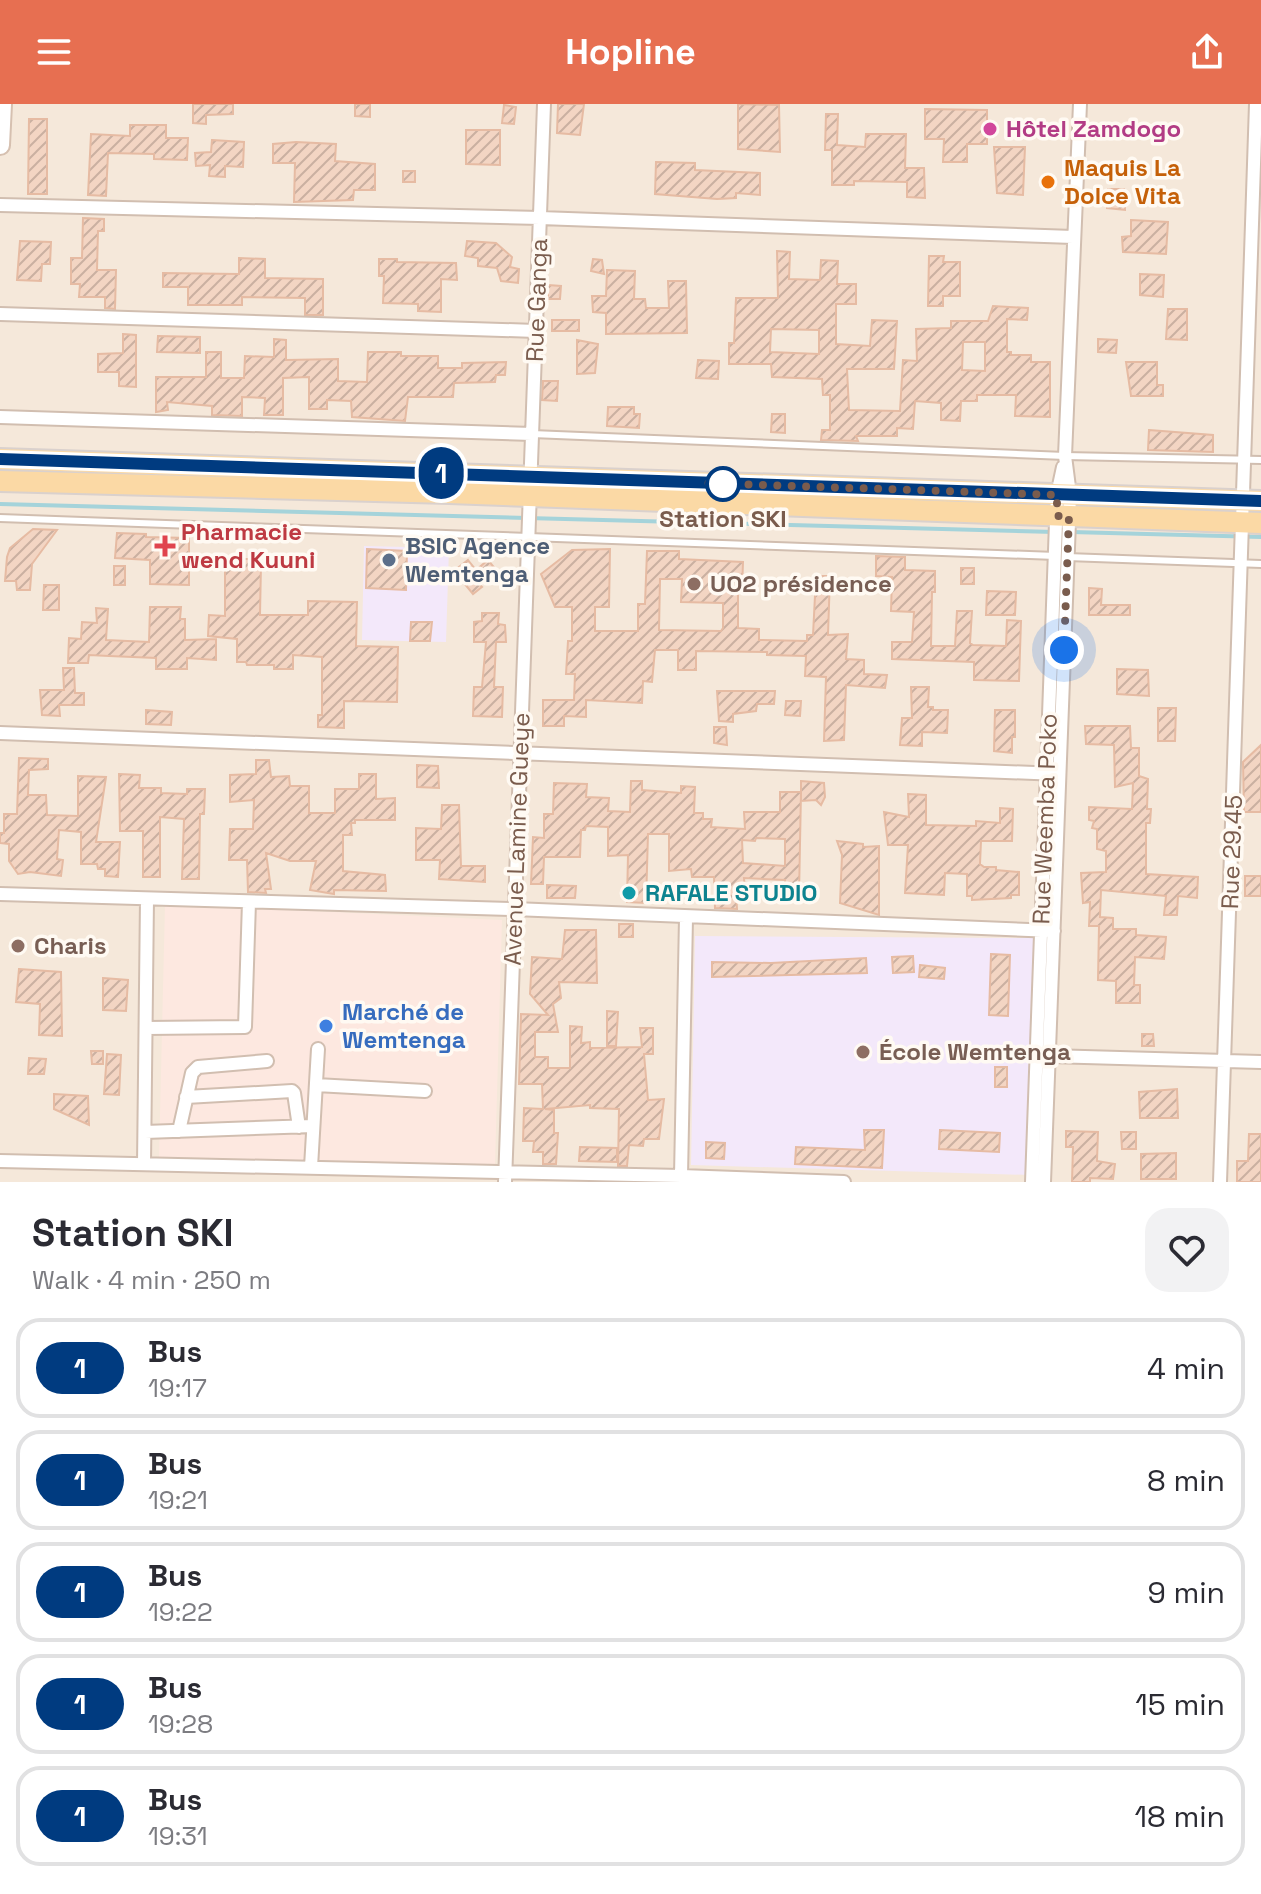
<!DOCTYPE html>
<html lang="en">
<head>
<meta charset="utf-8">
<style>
  :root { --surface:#fff; --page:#f2f2f3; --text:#2b2b33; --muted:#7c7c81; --line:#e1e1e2; --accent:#e76f51 }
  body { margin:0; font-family:"Space Grotesk",sans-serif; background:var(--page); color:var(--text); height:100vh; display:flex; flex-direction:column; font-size:30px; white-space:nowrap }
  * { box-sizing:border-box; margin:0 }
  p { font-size:26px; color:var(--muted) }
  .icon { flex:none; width:44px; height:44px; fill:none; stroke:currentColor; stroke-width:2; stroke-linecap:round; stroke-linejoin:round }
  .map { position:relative; height:1078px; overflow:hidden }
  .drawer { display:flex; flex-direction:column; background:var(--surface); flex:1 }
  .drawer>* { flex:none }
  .badge { padding:0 16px; border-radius:26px; font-size:28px; line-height:52px }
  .you { position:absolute; width:40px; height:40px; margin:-20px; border:6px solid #fff; border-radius:50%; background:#1a73e8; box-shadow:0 0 0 12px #1a73e833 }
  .map>.badge { position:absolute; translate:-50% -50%; box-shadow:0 0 0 4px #fff }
  .round { display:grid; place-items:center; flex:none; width:84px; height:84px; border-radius:24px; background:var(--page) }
  .head { display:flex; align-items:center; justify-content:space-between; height:136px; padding:0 32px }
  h1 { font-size:38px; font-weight:600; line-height:60px }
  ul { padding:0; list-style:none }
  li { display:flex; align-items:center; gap:24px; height:100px; margin:0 16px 12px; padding:0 16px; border:4px solid var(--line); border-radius:24px }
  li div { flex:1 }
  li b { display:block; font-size:30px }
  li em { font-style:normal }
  li .badge { min-width:88px; font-weight:700; text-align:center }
  header { display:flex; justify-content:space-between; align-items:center; height:104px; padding:0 32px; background:var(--accent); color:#fff; font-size:36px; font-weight:600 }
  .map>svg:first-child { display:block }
</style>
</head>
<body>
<header><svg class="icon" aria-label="menu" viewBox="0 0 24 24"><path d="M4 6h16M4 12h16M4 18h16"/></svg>Hopline<svg class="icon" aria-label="share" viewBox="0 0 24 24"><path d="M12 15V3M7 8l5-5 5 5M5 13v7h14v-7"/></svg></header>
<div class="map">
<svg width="1261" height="1078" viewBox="0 0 1261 1078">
  <defs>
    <pattern id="building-hatch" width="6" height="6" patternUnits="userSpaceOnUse" patternTransform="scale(2)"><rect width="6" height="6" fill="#f3d5c3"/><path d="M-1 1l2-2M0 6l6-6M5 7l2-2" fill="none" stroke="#cab0a1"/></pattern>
  </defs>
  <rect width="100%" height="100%" fill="#fdf6ec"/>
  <path fill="#f5e8da" d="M0,0H1261V1078H0Z"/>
  <path fill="#fde8e0" d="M165,800L502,816L495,1061L159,1053Z"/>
  <path fill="#f3e8fa" d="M364,442L449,444L446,538L362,536Z
    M695,832L1037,834L1030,1071L691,1061Z"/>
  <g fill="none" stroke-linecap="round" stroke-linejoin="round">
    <path stroke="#a5d3da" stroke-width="4" d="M0,400L1055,428
      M1071,428L1261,433"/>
  </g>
  <path fill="url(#building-hatch)" stroke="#e6bba3" stroke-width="2" fill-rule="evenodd" d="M193,0H233V10L206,11V20L193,19Z
    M355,0H370V13L355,12Z
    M558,0H584L580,31L557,29Z
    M738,0L779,1L780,48L738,45Z
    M504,1L516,3L514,20L502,19Z
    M925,5L987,6V40H967V58H943L944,35H925Z
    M826,10H838L837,41L865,43L866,30H906L905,64H924L925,94L907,93V78L854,77V81H832V46H825Z
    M29,15H47V90H28Z
    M130,21H166V34H188L187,56L154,55V50L108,49L106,92L88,91L91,30L130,32Z
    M466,26H500V61L466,60Z
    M212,36L244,38L243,63L225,62V73L209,72L210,61L196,62L195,49L211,48Z
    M296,38L336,40L335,57L375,60V86H354L353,96L294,98L295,59H273V40Z
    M994,43H1025L1023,91L997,89Z
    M656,58L695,59V66L760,69V91L736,89V94L717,95L655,90Z
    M403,67H415V78H403Z
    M1108,85H1124L1125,106L1107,104Z
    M83,114L104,115V127H98L97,166H116L115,205L105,204V193H79L80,180H71V154H82Z
    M1131,116L1168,118L1166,150L1123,148L1122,133L1131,132Z
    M20,137L51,138L50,160H42L41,177L17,176Z
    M467,137L496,139L512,153L510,163L519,165L518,179L501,177L497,164L478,162V154L465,152Z
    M777,147L790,148L789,175L820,176L821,156L838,157L837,180H856V200H836V240L870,242L872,216L897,217L894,265H847L849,306L900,307L903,256L917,257L916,225L951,224V217H988L993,202L1028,204L1027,216L1007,215V248H1011V251H1031V258H1050V313L1015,312L1016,291H977V297H961L960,317L941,316V299L915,297L913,325L897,324V332H856L858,337L821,336L822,326H830V291H823L822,275L772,273L771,260H729V239H734L736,194H778ZM771,225L819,226V250L770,248ZM963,238H985V267L962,266Z
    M929,152H944L943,158H960V192H943V202H928Z
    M239,154L265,155V174L323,175V211H305V194L242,193V201H188V183H163V169L239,170Z
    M379,155H397V158L456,159L457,176L441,175V208L418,207V200L383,199L384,172H379Z
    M593,155L602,156L604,170L591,167Z
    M607,166L635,167L634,195H645L646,204H669L668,177H686L687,229L606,230V209L593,208L592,192H606Z
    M1140,170L1164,171L1163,193L1140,191Z
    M548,181L561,182L560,195H548Z
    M1168,205H1187V236L1166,235Z
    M552,216H579V227H552Z
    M123,230L136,231V283L119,282V268H98V250L123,249Z
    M158,232L200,233V249L157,248Z
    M274,235L286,236V256L338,255V277L367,278L368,248H401V252H438V264H462V259L506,258L505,271H496L495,278L454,279L453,293H408L405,317L352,313L351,297L327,296V305H309V273L283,274V311H264L265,294L242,293V312L212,311V302L167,298L168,306L156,308V273H206V248H221V274H244L245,252L274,253Z
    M1098,235L1117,236L1116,249L1098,248Z
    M577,236L598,240L595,269L577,270Z
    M698,256L719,257L718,275L696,274Z
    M1126,258H1157V281H1163V292H1131Z
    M543,277H558L557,297L542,296Z
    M608,303H634V310H640L639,324L607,322Z
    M772,310H785V329L771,328Z
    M1149,326L1213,331V348L1148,346Z
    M33,425L57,426L32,460L30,486H17L16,477H5L7,453L10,444Z
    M117,429L146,430V433L189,434V481L150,480V456L115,454Z
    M367,445L407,447L406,486L366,484Z
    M610,445L609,503H595V527H638V500H645L647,447H679V455L743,458L742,487H738V524L759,525V536L807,537V531H813L816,472H830L828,531L848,530L846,555L864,556V570L887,571L885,584L846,581L844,636L824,637L826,573L805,572L806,552L767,551V548L696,547V566H678V546H655L652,578L643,577L642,599L586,596V613L564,612V622H543V596H574L575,570H566L568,537H572V503H555L541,470L572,446ZM660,475H682L681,498L723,499V524L721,527L659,526Z
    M876,452L905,453V466L935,467V488H932L931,542H955L957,507H972L970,539L973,541L1006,542L1007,516L1021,517L1019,577L974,576V558L892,555V538H912L914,508L891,507L892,473L876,472Z
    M235,455H250L251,460H261L260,511H308V497L357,498L356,542L398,543L397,598L344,597V624L318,623V611H322V553L293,551V565H274V561H247L246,558H237V535L208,532L209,511L225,512V460H235Z
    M468,456L476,466L488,456L497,467L480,481L482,483L473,490L454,467Z
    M114,462H125V481H114Z
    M961,464H974V480H961Z
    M44,481H59V506H43Z
    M1089,484L1102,485L1101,501H1130V511H1089Z
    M987,487L1016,488L1015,511H986Z
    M150,503H181L180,515H185V536L216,535V556L187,554V565H156V554L109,552L89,551L88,559H68L69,534L81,535L82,518L97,519L96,504L108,505L106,536L149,538Z
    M482,509H499L498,520L505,521L506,538H496L494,583H503L502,613L473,612L474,583H482L486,538H474V518L482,517Z
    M411,518H432L430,537H410Z
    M63,564H74L75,589H84V601H59L60,612L42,611L40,586H64Z
    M1117,565L1148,566L1149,592L1117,590Z
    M911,583H929L928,603H933V606H948L947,629L922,628V642L900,641L902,614H912Z
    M717,587H775L774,600H757L756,607L733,610V618L719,617Z
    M786,597H801L800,612L785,611Z
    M1158,604H1176L1175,637H1158Z
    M146,606L172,608L171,621L146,620Z
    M995,606H1015V633H1012V649L994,647Z
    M1085,622H1130L1131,644H1139V672L1148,675L1147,705H1151L1150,719H1146V770L1198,773L1197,794L1178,792L1177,811H1164L1166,792L1101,786L1100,813L1113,814V825H1136V831L1166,833L1164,855L1135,853L1134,881H1140V899H1116V877L1098,876L1099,822H1089L1090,798L1083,799L1081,769L1106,768V747L1097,745V725L1092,724L1094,717L1089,716V703L1132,705L1133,679L1115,683L1114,641L1086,640Z
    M714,623H726L727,641L714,639Z
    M1261,641V708H1244L1243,658Z
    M19,654L48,655V665L29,666L28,691H46L47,711L78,712V672L106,673L96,738H120L118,773L105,772V765H98L97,760H81V728L59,726L57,755L63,756L61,772L30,768L18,770L9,757V740L0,739V729H4V710H17Z
    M256,656H269L271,673L289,672L290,682H309V709H335V685H359V670H376V695L395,694V716H355V719H351L352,731H343V767L385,771L386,787L334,786V790L310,786L316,757H290L266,749L271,785H265L266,789L248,788L247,756H229L230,725H253L254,696L230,698V671L256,670Z
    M417,661L438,662L439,684L417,683Z
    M119,670L140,671L139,684H161V689L187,690V685H205L204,710H200L199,775H182L184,715L160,713V773H143V727H120Z
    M631,677H642V686L681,689V682L695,683L694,709H703V715H712L711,723L745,725L744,708H780V688H801L799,792H785V776L744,774L745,788H736L737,805L715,804L714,773H692L691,765L669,767V730H648L646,799L627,798L628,751L608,752V723L586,722L585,726H581L580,753H544L543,780H531L533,733L544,734V710H553L554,679L587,680L586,693L609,694L608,707L630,708ZM756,734L785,735V762L743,759L742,736L755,737Z
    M801,677L824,679L825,693L821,701L816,696L801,697Z
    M908,690L926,691V721L976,722V717L1000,719V704L1013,705L1012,737H981L980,760L984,763H996V766L1019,768V791H1011V794L972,796V792H967V770L945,769L944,791L905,789L908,741H888L884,708L909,713Z
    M442,701H459L461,762H485V778L439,775L440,756H416V724L441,725Z
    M837,737L863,740V743L879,742V811L840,799L842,751Z
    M1245,772H1261V792H1245Z
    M547,781L576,782L575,794H547Z
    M619,820H633V833H619Z
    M565,826H596L597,879L559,878L561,894L553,900L558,928H535V953H548V964H570V922L582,923L581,939L590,938V944L642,943L640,924H653V950H644L648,996L664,995L659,1035H644L643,1042L629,1041L627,1062H618L619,1005L590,1004V1001L545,1005L554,1006V1029H558L556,1060H543V1048H533L534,1037H523L524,1004L543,1005L542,980H519L521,910L548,911L530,890L532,853L562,855Z
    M991,850L1010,851L1008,912L989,911Z
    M913,852L914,868L893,869L892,853Z
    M866,854L867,869L712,873V858L771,859Z
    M920,861L945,864L944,875L919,873Z
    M19,865L61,868L62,932L39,931L40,900L16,898Z
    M103,874L128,876L126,907L103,906Z
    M607,907L618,908L616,942H607Z
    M1142,930H1153L1154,942H1142Z
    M91,947H103V960H92Z
    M107,950L121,951L119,991L104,990Z
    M29,954L46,955L44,970H28Z
    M995,963H1007V983H995Z
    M1177,985L1178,1014H1140L1139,988Z
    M54,990L88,992L89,1021L54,1005Z
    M864,1026H884L882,1064L795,1060L796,1043L865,1046Z
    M940,1026L1000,1029L999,1048L939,1045Z
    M1066,1027L1098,1028L1097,1057L1115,1060L1113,1075L1090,1074V1078H1072L1073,1043H1066Z
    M1121,1028H1136V1045H1122Z
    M1249,1030H1261V1078H1237V1057H1248Z
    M706,1038L725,1039L724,1055L706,1054Z
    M580,1043L617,1044V1058L579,1057Z
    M1176,1049V1075H1141V1050Z"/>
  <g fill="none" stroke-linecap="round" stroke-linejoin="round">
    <defs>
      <path id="lane" d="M532,330L1065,352L1261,356
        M0,414L1056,452
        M1067,453L1261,460"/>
      <path id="street" d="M0,101L540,114L1073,133
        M0,210L536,227
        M0,313L532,330
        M0,629L1059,670
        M0,790L514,805L1054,827
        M146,924L245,923L249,798
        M1049,952L1261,958
        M316,981L425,987
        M186,993L292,987L294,989L299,1023
        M179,1027L192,969L198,963L267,957
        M145,1028L313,1022
        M0,1057L681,1072L844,1078
        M144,1060L147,795
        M311,1063L318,945
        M681,1072L686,814
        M505,1078L544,0
        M1032,1078L1057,391L1063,363
        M1044,1078L1070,391L1065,352L1080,0
        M1220,1078L1256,0"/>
      <path id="secondary" d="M0,41L2,0"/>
      <path id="primary" d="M0,355L1261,397
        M0,377L449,389L1261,419"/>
    </defs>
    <use href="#lane" stroke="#d1beb0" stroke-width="10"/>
    <use href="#street" stroke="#d1beb0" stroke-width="16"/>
    <use href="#secondary" stroke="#d6c0b0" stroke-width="22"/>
    <use href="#primary" stroke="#dad1cd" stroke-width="24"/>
    <use href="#lane" stroke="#fff" stroke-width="6"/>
    <use href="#street" stroke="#fff" stroke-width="12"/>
    <use href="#secondary" stroke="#fff" stroke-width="18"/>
    <use href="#primary" stroke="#fbd9a5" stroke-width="20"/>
  </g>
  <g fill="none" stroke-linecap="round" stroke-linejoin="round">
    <defs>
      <path id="line" d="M0,355L1261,397"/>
    </defs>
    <use href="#line" stroke="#fff" stroke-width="18"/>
    <use href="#line" stroke="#003b80" stroke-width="12"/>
    <path stroke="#7a5c4d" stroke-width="8" stroke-dasharray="0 14.4" d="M723,380L707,379L1057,391V412H1069L1064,546"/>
  </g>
  <circle fill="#d1479c" stroke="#fffaf3" stroke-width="3" cx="990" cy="25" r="8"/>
  <circle fill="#e8710a" stroke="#fffaf3" stroke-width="3" cx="1048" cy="78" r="8"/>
  <circle fill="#fff" stroke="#003b80" stroke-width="4" cx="723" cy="380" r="16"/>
  <path fill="#e0444e" stroke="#fffaf3" stroke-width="3" d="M161 430h8v8h8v8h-8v8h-8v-8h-8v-8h8z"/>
  <circle fill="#5c6f8a" stroke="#fffaf3" stroke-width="3" cx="389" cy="456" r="8"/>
  <g fill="#8d6e63" stroke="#fffaf3" stroke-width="3">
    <circle cx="694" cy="480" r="8"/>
    <circle cx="18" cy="842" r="8"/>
    <circle cx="863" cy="948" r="8"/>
  </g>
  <circle fill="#0f9aa8" stroke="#fffaf3" stroke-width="3" cx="629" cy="789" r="8"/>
  <circle fill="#3f7fe0" stroke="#fffaf3" stroke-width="3" cx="326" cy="922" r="8"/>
  <g text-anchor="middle" stroke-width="7" stroke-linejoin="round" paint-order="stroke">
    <g font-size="24" font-weight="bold" fill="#b23c85" stroke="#fffaf3" text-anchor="start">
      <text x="1006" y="33">Hôtel Zamdogo</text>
    </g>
    <g font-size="24" font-weight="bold" fill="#c56008" stroke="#fffaf3" text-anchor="start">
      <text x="1064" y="72">Maquis La<tspan x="1064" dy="28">Dolce Vita</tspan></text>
    </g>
    <g font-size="24" fill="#7a5c4d" stroke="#fffaf3">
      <text transform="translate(537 196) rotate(-88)" y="8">Rue Ganga</text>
      <text transform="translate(1045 715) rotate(-88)" y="8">Rue Weemba Poko</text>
      <text transform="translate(517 735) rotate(-88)" y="8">Avenue Lamine Gueye</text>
      <text transform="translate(1232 748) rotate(-88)" y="8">Rue 29.45</text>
    </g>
    <g font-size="24" font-weight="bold" fill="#7a5c4d" stroke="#fffaf3">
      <text x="723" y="423">Station SKI</text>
    </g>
    <g font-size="24" font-weight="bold" fill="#be3a42" stroke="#fffaf3" text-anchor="start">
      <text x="181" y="436">Pharmacie<tspan x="181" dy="28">wend Kuuni</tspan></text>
    </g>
    <g font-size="24" font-weight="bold" fill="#4e5e75" stroke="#fffaf3" text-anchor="start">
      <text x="405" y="450">BSIC Agence<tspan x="405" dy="28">Wemtenga</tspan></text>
    </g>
    <g font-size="24" font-weight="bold" fill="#785e54" stroke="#fffaf3" text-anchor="start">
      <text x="710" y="488">UO2 présidence</text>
      <text x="34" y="850">Charis</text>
      <text x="879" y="956">École Wemtenga</text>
    </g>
    <g font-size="24" font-weight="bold" fill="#0d838f" stroke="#fffaf3" text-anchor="start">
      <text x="645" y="797">RAFALE STUDIO</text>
    </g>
    <g font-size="24" font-weight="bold" fill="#366cbe" stroke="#fffaf3" text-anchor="start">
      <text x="342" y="916">Marché de<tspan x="342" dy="28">Wemtenga</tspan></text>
    </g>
  </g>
</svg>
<div class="you" style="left:1064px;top:546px"></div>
<b class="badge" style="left:441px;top:369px;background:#003b80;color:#fff">1</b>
</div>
<section class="drawer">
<div class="head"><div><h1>Station SKI</h1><p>Walk · 4 min · 250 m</p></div><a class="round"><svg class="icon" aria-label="heart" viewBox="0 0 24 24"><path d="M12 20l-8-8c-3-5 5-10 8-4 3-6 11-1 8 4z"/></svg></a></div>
<ul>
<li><span class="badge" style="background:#003b80;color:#fff">1</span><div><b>Bus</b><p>19:17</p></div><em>4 min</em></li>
<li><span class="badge" style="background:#003b80;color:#fff">1</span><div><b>Bus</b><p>19:21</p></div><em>8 min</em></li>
<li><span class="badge" style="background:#003b80;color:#fff">1</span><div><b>Bus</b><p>19:22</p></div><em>9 min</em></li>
<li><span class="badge" style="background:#003b80;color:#fff">1</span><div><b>Bus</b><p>19:28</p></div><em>15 min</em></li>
<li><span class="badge" style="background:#003b80;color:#fff">1</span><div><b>Bus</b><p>19:31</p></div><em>18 min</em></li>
</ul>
</section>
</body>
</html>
